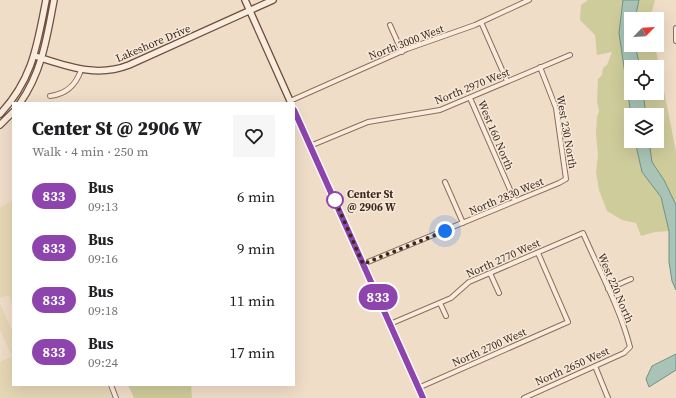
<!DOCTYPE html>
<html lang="en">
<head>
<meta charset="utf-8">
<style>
  :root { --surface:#fff; --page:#f6f6f6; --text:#202124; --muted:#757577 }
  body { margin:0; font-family:"Source Serif 4",serif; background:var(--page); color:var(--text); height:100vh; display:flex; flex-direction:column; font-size:15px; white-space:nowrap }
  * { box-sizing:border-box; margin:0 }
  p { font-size:13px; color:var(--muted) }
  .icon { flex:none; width:22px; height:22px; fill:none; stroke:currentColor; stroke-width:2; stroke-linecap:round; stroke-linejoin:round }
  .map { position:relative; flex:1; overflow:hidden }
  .sheet { position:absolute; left:12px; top:102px; width:283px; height:284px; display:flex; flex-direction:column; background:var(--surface); border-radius:0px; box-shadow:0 4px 16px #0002 }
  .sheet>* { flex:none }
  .badge { padding:0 8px; border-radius:13px; font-size:14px; line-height:26px }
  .needle { width:26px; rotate:66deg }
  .tools { position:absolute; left:624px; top:12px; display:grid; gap:8px }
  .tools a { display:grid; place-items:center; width:40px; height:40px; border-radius:0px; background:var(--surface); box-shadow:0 4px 16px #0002; font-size:20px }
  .you { position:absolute; width:20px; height:20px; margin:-10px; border:3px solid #fff; border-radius:50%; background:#1a73e8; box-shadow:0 0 0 6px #1a73e833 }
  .map>.badge { position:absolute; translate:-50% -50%; box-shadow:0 0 0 2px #fff }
  .round { display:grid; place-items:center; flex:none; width:42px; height:42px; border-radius:0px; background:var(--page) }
  .head { display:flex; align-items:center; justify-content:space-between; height:68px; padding:0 20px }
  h1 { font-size:19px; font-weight:800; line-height:30px }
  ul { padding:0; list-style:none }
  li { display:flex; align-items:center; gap:12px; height:52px; padding:0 20px }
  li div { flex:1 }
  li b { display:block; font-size:15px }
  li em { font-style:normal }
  li .badge { min-width:44px; font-weight:700; text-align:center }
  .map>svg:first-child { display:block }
</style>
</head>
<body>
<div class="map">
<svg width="676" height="398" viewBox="0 0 676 398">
  <rect width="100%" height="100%" fill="#f0ddc8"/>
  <path fill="#e5d6b5" d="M13,201V308L9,295L0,298V207Z
    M0,304L13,333V353L11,354L0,330Z
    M13,356V385H106L112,398H0V362Z"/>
  <path fill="#cecc9b" d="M588,0H623C615,39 628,75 631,113C632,122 631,132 631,141H635L642,172L661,197L669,231L655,232L641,236L636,223L622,220L607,211L599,190L596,172L598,155L596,134L597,117L599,111L597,101L598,79L602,75L603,68L607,65L612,52L597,55L595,35L580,20L581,5Z
    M639,0H655L650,19H635Z
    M635,45H655L676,152V205L664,180L652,162L649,141H657V115H646L643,93H657V67H640Z
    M128,385H191L192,398H134Z"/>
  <path fill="#a9c4b7" stroke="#6f9284" d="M623,0H639L635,19H631V45H635L640,67H631V93H643L646,115H631L619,33Z
    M635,141H649L652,162L664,180L676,205V290L672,281L669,262V231L661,197L642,172Z
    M676,354V370L649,387L646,379L652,366Z"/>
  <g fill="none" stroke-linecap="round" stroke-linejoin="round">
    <defs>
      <path id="street" d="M481,22L507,81
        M390,25L402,52
        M676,28V41
        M50,96C67,94 76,85 81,70
        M470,98L515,201
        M290,101L407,49L475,25L529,0
        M310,146L368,122L440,110L570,55
        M445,182L463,223
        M363,264L559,183L566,179L556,108L540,67
        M490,273L499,293
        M608,289L631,279
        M440,303L446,316
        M390,324L451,298L469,282L583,233C599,270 620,308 630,347L624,353L524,398
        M595,366L608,398
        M111,385L116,398
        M418,388L568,322L538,253"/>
      <path id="secondary" d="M245,0L291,103
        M35,56C67,66 96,78 129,65L273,0
        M20,103C42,72 47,37 54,0
        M294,110L423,398
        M0,114C33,79 37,45 46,0
        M0,125L13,112"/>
    </defs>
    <use href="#street" stroke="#8c6e5c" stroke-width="6"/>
    <use href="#secondary" stroke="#6e4f3f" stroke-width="8"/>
    <use href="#street" stroke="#faecdc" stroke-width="4"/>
    <use href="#secondary" stroke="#faecdc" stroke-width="5.5"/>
  </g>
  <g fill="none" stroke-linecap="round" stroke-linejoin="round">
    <defs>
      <path id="line" d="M294,110L423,398"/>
    </defs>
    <use href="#line" stroke="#fff" stroke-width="9"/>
    <use href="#line" stroke="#8e44ad" stroke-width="6"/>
    <path stroke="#3c2920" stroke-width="4" stroke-dasharray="0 7.2" d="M335,200L334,198L363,264L445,231"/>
  </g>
  <circle fill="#fff" stroke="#8e44ad" stroke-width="2" cx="335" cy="200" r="8"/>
  <g text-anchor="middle" stroke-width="3" stroke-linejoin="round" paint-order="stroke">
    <g font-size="11" fill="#3c2920" stroke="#f7e9d8">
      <text transform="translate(406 42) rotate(-21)" y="4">North 3000 West</text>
      <text transform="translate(153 43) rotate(-23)" y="4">Lakeshore Drive</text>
      <text transform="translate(472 86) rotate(-22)" y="4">North 2970 West</text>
      <text transform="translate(567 132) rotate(80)" y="4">West 230 North</text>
      <text transform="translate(496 135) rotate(67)" y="4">West 160 North</text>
      <text transform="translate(506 196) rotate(-23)" y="4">North 2830 West</text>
      <text transform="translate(503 258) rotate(-24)" y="4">North 2770 West</text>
      <text transform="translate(616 288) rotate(67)" y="4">West 220 North</text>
      <text transform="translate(489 347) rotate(-24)" y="4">North 2700 West</text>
      <text transform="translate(572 366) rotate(-24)" y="4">North 2650 West</text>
    </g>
    <g font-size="11" font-weight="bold" fill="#3c2920" stroke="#f7e9d8" text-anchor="start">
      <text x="347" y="198">Center St<tspan x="347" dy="13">@ 2906 W</tspan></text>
    </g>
  </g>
</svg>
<div class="tools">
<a><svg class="needle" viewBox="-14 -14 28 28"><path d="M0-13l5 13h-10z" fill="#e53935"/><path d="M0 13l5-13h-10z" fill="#757577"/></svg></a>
<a><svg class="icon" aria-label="locate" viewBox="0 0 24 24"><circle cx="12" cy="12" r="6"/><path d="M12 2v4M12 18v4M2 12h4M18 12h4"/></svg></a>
<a><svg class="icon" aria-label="layers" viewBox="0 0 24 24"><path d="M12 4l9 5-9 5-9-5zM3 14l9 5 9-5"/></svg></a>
</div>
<div class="you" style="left:445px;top:231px"></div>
<b class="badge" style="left:378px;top:297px;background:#8e44ad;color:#fff">833</b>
<section class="sheet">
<div class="head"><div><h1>Center St @ 2906 W</h1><p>Walk · 4 min · 250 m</p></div><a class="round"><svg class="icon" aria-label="heart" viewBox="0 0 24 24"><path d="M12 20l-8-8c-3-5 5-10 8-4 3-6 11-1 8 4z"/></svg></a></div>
<ul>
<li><span class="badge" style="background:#8e44ad;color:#fff">833</span><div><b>Bus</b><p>09:13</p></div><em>6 min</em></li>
<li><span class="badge" style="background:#8e44ad;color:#fff">833</span><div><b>Bus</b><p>09:16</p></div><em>9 min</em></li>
<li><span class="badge" style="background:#8e44ad;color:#fff">833</span><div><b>Bus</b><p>09:18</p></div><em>11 min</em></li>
<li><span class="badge" style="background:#8e44ad;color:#fff">833</span><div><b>Bus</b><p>09:24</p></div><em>17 min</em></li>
</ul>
</section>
</div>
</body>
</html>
